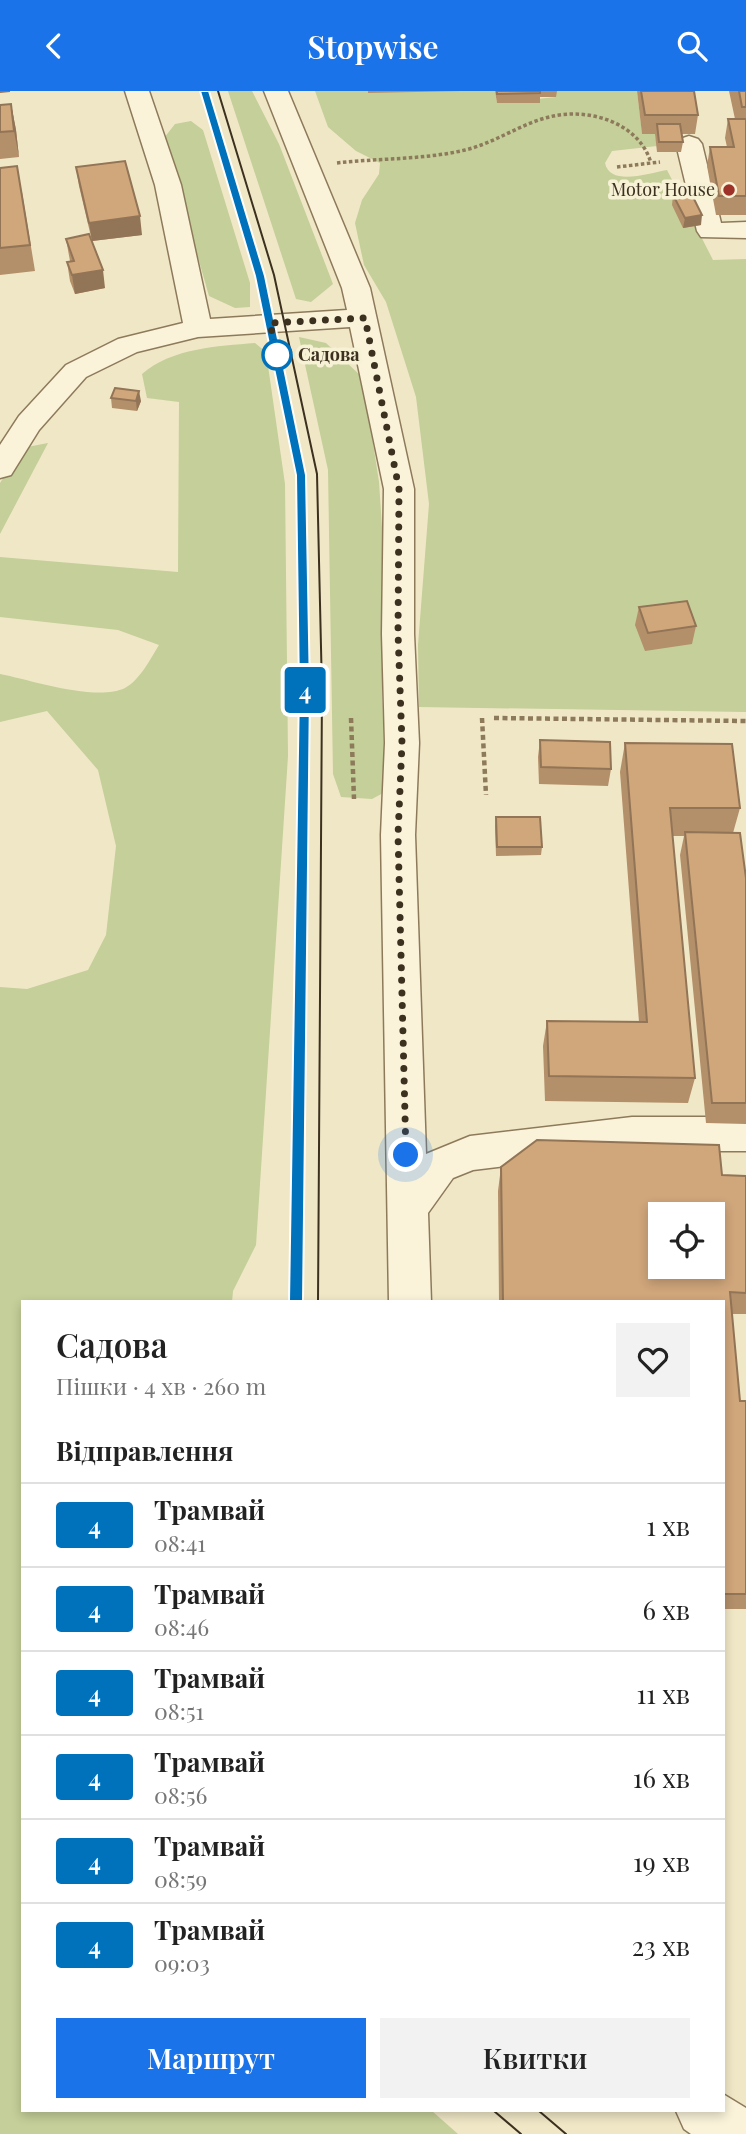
<!DOCTYPE html>
<html lang="uk">
<head>
<meta charset="utf-8">
<style>
  :root { --surface:#fff; --page:#f2f2f2; --text:#222; --muted:#767676; --line:#e0e0e0; --accent:#1a73e8 }
  body { margin:0; font-family:"Playfair Display",serif; background:var(--page); color:var(--text); height:100vh; display:flex; flex-direction:column; font-size:26px; white-space:nowrap }
  * { box-sizing:border-box; margin:0 }
  p { font-size:23px; color:var(--muted) }
  .icon { flex:none; width:38px; height:38px; fill:none; stroke:currentColor; stroke-width:2; stroke-linecap:round; stroke-linejoin:round }
  .map { position:relative; flex:1; overflow:hidden }
  .panel { position:absolute; left:21px; top:1209px; width:704px; height:812px; display:flex; flex-direction:column; background:var(--surface); border-radius:0px; box-shadow:0 4px 10px #0003 }
  .panel>* { flex:none }
  .badge { padding:0 14px; border-radius:5px; font-size:24px; line-height:46px }
  .controls { position:absolute; left:648px; top:1111px; display:grid; gap:14px }
  .controls a { display:grid; place-items:center; width:77px; height:77px; border-radius:0px; background:var(--surface); box-shadow:0 4px 10px #0003; font-size:35px }
  .you { position:absolute; width:35px; height:35px; margin:-18px; border:5px solid #fff; border-radius:50%; background:#1a73e8; box-shadow:0 0 0 10px #1a73e833 }
  .map>.badge { position:absolute; translate:-50% -50%; box-shadow:0 0 0 4px #fff }
  h2 { padding:0 35px; font-size:26px; line-height:63px }
  .round { display:grid; place-items:center; flex:none; width:74px; height:74px; border-radius:0px; background:var(--page) }
  .head { display:flex; align-items:center; justify-content:space-between; height:119px; padding:0 35px }
  h1 { font-size:33px; font-weight:600; line-height:52px }
  .button { display:flex; gap:14px; margin-top:auto; padding:14px 35px }
  .button a { flex:1; height:80px; border-radius:0px; background:var(--accent); color:#fff; font-size:28px; font-weight:600; line-height:80px; text-align:center }
  .button a+a { background:var(--page); color:var(--text) }
  ul { padding:0; list-style:none }
  li { display:flex; align-items:center; gap:21px; height:84px; padding:0 35px; border-top:2px solid var(--line) }
  li div { flex:1 }
  li b { display:block; font-size:26px }
  li em { font-style:normal }
  li .badge { min-width:77px; font-weight:700; text-align:center }
  header { display:flex; justify-content:space-between; align-items:center; height:91px; padding:0 35px; background:var(--accent); color:#fff; font-size:32px; font-weight:600 }
  .map>svg:first-child { display:block }
</style>
</head>
<body>
<header><svg class="icon" aria-label="back" viewBox="0 0 24 24"><path d="M15 5l-7 7 7 7"/></svg>Stopwise<svg class="icon" aria-label="search" viewBox="0 0 24 24"><circle cx="10" cy="10" r="6"/><path d="M15 15l6 6"/></svg></header>
<div class="map">
<svg width="746" height="2043" viewBox="0 0 746 2043">
  <rect width="100%" height="100%" fill="#f0e7c6"/>
  <path fill="#c4cf99" d="M228,0H252L279,53L333,193L311,211L296,208Z
    M315,0H495L497,12L556,6V0H637L642,42L655,43L657,55L612,60L605,72C610,96 649,82 667,79L713,169L746,168V621L419,616L418,554L429,413L416,306L386,211L364,174L355,132L362,109L379,83L380,72L356,60L328,36Z
    M191,30L203,39L250,192V216L235,217L209,205L164,47L175,33Z
    M299,246L326,252L363,287L379,391L385,481L382,597L385,701L372,708L341,706L333,683L328,379Z
    M255,252L266,261L285,393L288,665L256,1154L233,1200L232,1211H23V2020H432L458,2043H0V896L27,898L88,879L106,844L116,755L98,679L47,620L0,631V583C31,589 96,611 125,597C140,589 151,567 159,554L118,539L0,526V466L178,481L179,311L147,307L142,283C172,257 218,255 255,252Z
    M48,352L0,443V392L22,357Z"/>
  <g fill="none" stroke-linecap="round" stroke-linejoin="round">
    <defs>
      <path id="minor" d="M125,0H149L181,94L210,228L347,219L342,197L264,0H288L370,197L414,398V543L419,652L415,744L426,1063L470,1045L632,1026H746V1060H632L473,1079L453,1087L428,1122L431,1211H389L381,744L385,652L382,543L384,398L350,236L198,246L137,261L86,286L39,339L11,384L0,387V354L19,325L66,274L118,248L183,232L155,94Z
        M689,45L698,48L702,53L721,132L746,131V147L701,146L697,140L676,53L680,48Z
        M723,2003L746,2017V2043H691L684,2038L676,2020H723Z"/>
    </defs>
    <use href="#minor" stroke="#8d7a5b" stroke-width="3"/>
    <path stroke="#8d7a5b" stroke-width="3.5" stroke-dasharray="3.5 2.5" stroke-linecap="butt" d="M337,72C379,67 423,69 465,59C495,52 520,33 549,26C588,16 639,31 651,72
      M617,76L660,71"/>
    <path stroke="#8d7a5b" stroke-width="4.5" stroke-dasharray="5 3.5" stroke-linecap="butt" d="M351,627L354,708
      M482,627L486,704
      M494,627L746,630"/>
    <use href="#minor" fill="#faf3da" fill-rule="evenodd"/>
    <path stroke="#3c301f" stroke-width="2" d="M205,0L260,185L301,384L305,599L296,1211
      M218,0L274,184L317,383L322,599L318,1211
      M494,2020L521,2043
      M539,2020L566,2043"/>
  </g>
  <path fill="#b38f6a" d="M368,0H461L368,2Z
    M495,0H557L556,6H540V12H497Z
    M637,0H694L698,24L695,43H682L683,51L681,61H657L655,43H642Z
    M729,0H746V124H716L707,75L710,56H727L725,47L728,28H735Z
    M11,13L16,39L19,66L0,68V14Z
    M76,76L142,144L92,150L79,95Z
    M0,77L22,101L35,180L0,184Z
    M673,104L701,134L683,137L672,114Z
    M66,148L105,197L75,203L70,190L67,171L70,170Z
    M111,307L141,310L137,320L112,317Z
    M639,516L696,535L692,553L645,560L635,534Z
    M540,649L611,678L608,695L539,693L538,666Z
    M625,652L740,717L733,742L746,787V1033L706,1032L680,764L684,745H672L695,987L688,1012L545,1010L543,955L547,930L639,931L620,681Z
    M496,726L542,756L541,764L496,765L495,735Z
    M501,1076L746,1085V1223H732L740,1310H746V1518H723V1211H499L498,1100Z"/>
  <path fill="#927456" d="M0,0H10V1L0,2Z
    M11,13L16,39L19,66L14,40Z
    M702,124L701,134L683,137L685,127Z
    M140,125L142,144L92,150L89,132Z
    M103,179L105,197L75,203L72,184Z
    M139,300L141,310L137,320L136,310Z"/>
  <path fill="#d0a67b" stroke="#927456" stroke-width="2" fill-rule="evenodd" d="M497,0H540V2L497,3Z
    M641,0H694L698,24H645Z
    M739,0H746V16H742Z
    M11,13L14,40L0,41V14Z
    M728,28H746V105H719L710,56H734Z
    M657,33H680L683,51H659Z
    M125,70L140,125L89,132L76,76Z
    M17,75L30,154L0,157V77Z
    M691,102L702,124L685,127L673,104Z
    M89,143L103,179L72,184L67,171L74,170L66,148Z
    M115,297L139,300L136,310L111,307Z
    M687,510L696,535L648,542L639,516Z
    M540,649L610,651L611,678L541,676Z
    M625,652L732,653L740,717H670L695,987L549,985L547,930L647,931Z
    M496,726H540L542,756H497Z
    M685,741L740,742L746,787V1012H712Z
    M537,1049L719,1054L722,1084L746,1085V1202L730,1201L740,1310H746V1503H723V1211H503L501,1076ZM660,1124H712V1176H660Z"/>
  <path fill="#0072bc" stroke="#fff" stroke-width="2" d="M200,0H209L265,185L306,384L310,599L303,1211L296,1218L289,1211L299,599L296,384L255,185Z"/>
  <g fill="none" stroke-linecap="round" stroke-linejoin="round">
    <path stroke="#3c301f" stroke-width="7" stroke-dasharray="0 12.6" d="M277,264L270,232L365,227L399,398L398,542L402,652L398,744L406,1064"/>
  </g>
  <circle fill="#9e3228" stroke="#f7f1d6" stroke-width="2.5" cx="729" cy="99" r="7"/>
  <circle fill="#fff" stroke="#0072bc" stroke-width="3.5" cx="277" cy="264" r="14"/>
  <g text-anchor="middle" stroke-width="7" stroke-linejoin="round" paint-order="stroke">
    <g font-size="18" fill="#3c301f" stroke="#f7f1d6" text-anchor="end">
      <text x="715" y="105">Motor House</text>
    </g>
    <g font-size="18" font-weight="bold" fill="#3c301f" stroke="#f7f1d6" text-anchor="start">
      <text x="298" y="270">Садова</text>
    </g>
  </g>
</svg>
<div class="controls">
<a><svg class="icon" aria-label="locate" viewBox="0 0 24 24"><circle cx="12" cy="12" r="6"/><path d="M12 2v4M12 18v4M2 12h4M18 12h4"/></svg></a>
</div>
<div class="you" style="left:406px;top:1064px"></div>
<b class="badge" style="left:305px;top:599px;background:#0072bc;color:#fff">4</b>
<section class="panel">
<div class="head"><div><h1>Садова</h1><p>Пішки · 4 хв · 260 m</p></div><a class="round"><svg class="icon" aria-label="heart" viewBox="0 0 24 24"><path d="M12 20l-8-8c-3-5 5-10 8-4 3-6 11-1 8 4z"/></svg></a></div>
<h2>Відправлення</h2>
<ul>
<li><span class="badge" style="background:#0072bc;color:#fff">4</span><div><b>Трамвай</b><p>08:41</p></div><em>1 хв</em></li>
<li><span class="badge" style="background:#0072bc;color:#fff">4</span><div><b>Трамвай</b><p>08:46</p></div><em>6 хв</em></li>
<li><span class="badge" style="background:#0072bc;color:#fff">4</span><div><b>Трамвай</b><p>08:51</p></div><em>11 хв</em></li>
<li><span class="badge" style="background:#0072bc;color:#fff">4</span><div><b>Трамвай</b><p>08:56</p></div><em>16 хв</em></li>
<li><span class="badge" style="background:#0072bc;color:#fff">4</span><div><b>Трамвай</b><p>08:59</p></div><em>19 хв</em></li>
<li><span class="badge" style="background:#0072bc;color:#fff">4</span><div><b>Трамвай</b><p>09:03</p></div><em>23 хв</em></li>
</ul>
<div class="button"><a>Маршрут</a><a>Квитки</a></div>
</section>
</div>
</body>
</html>
